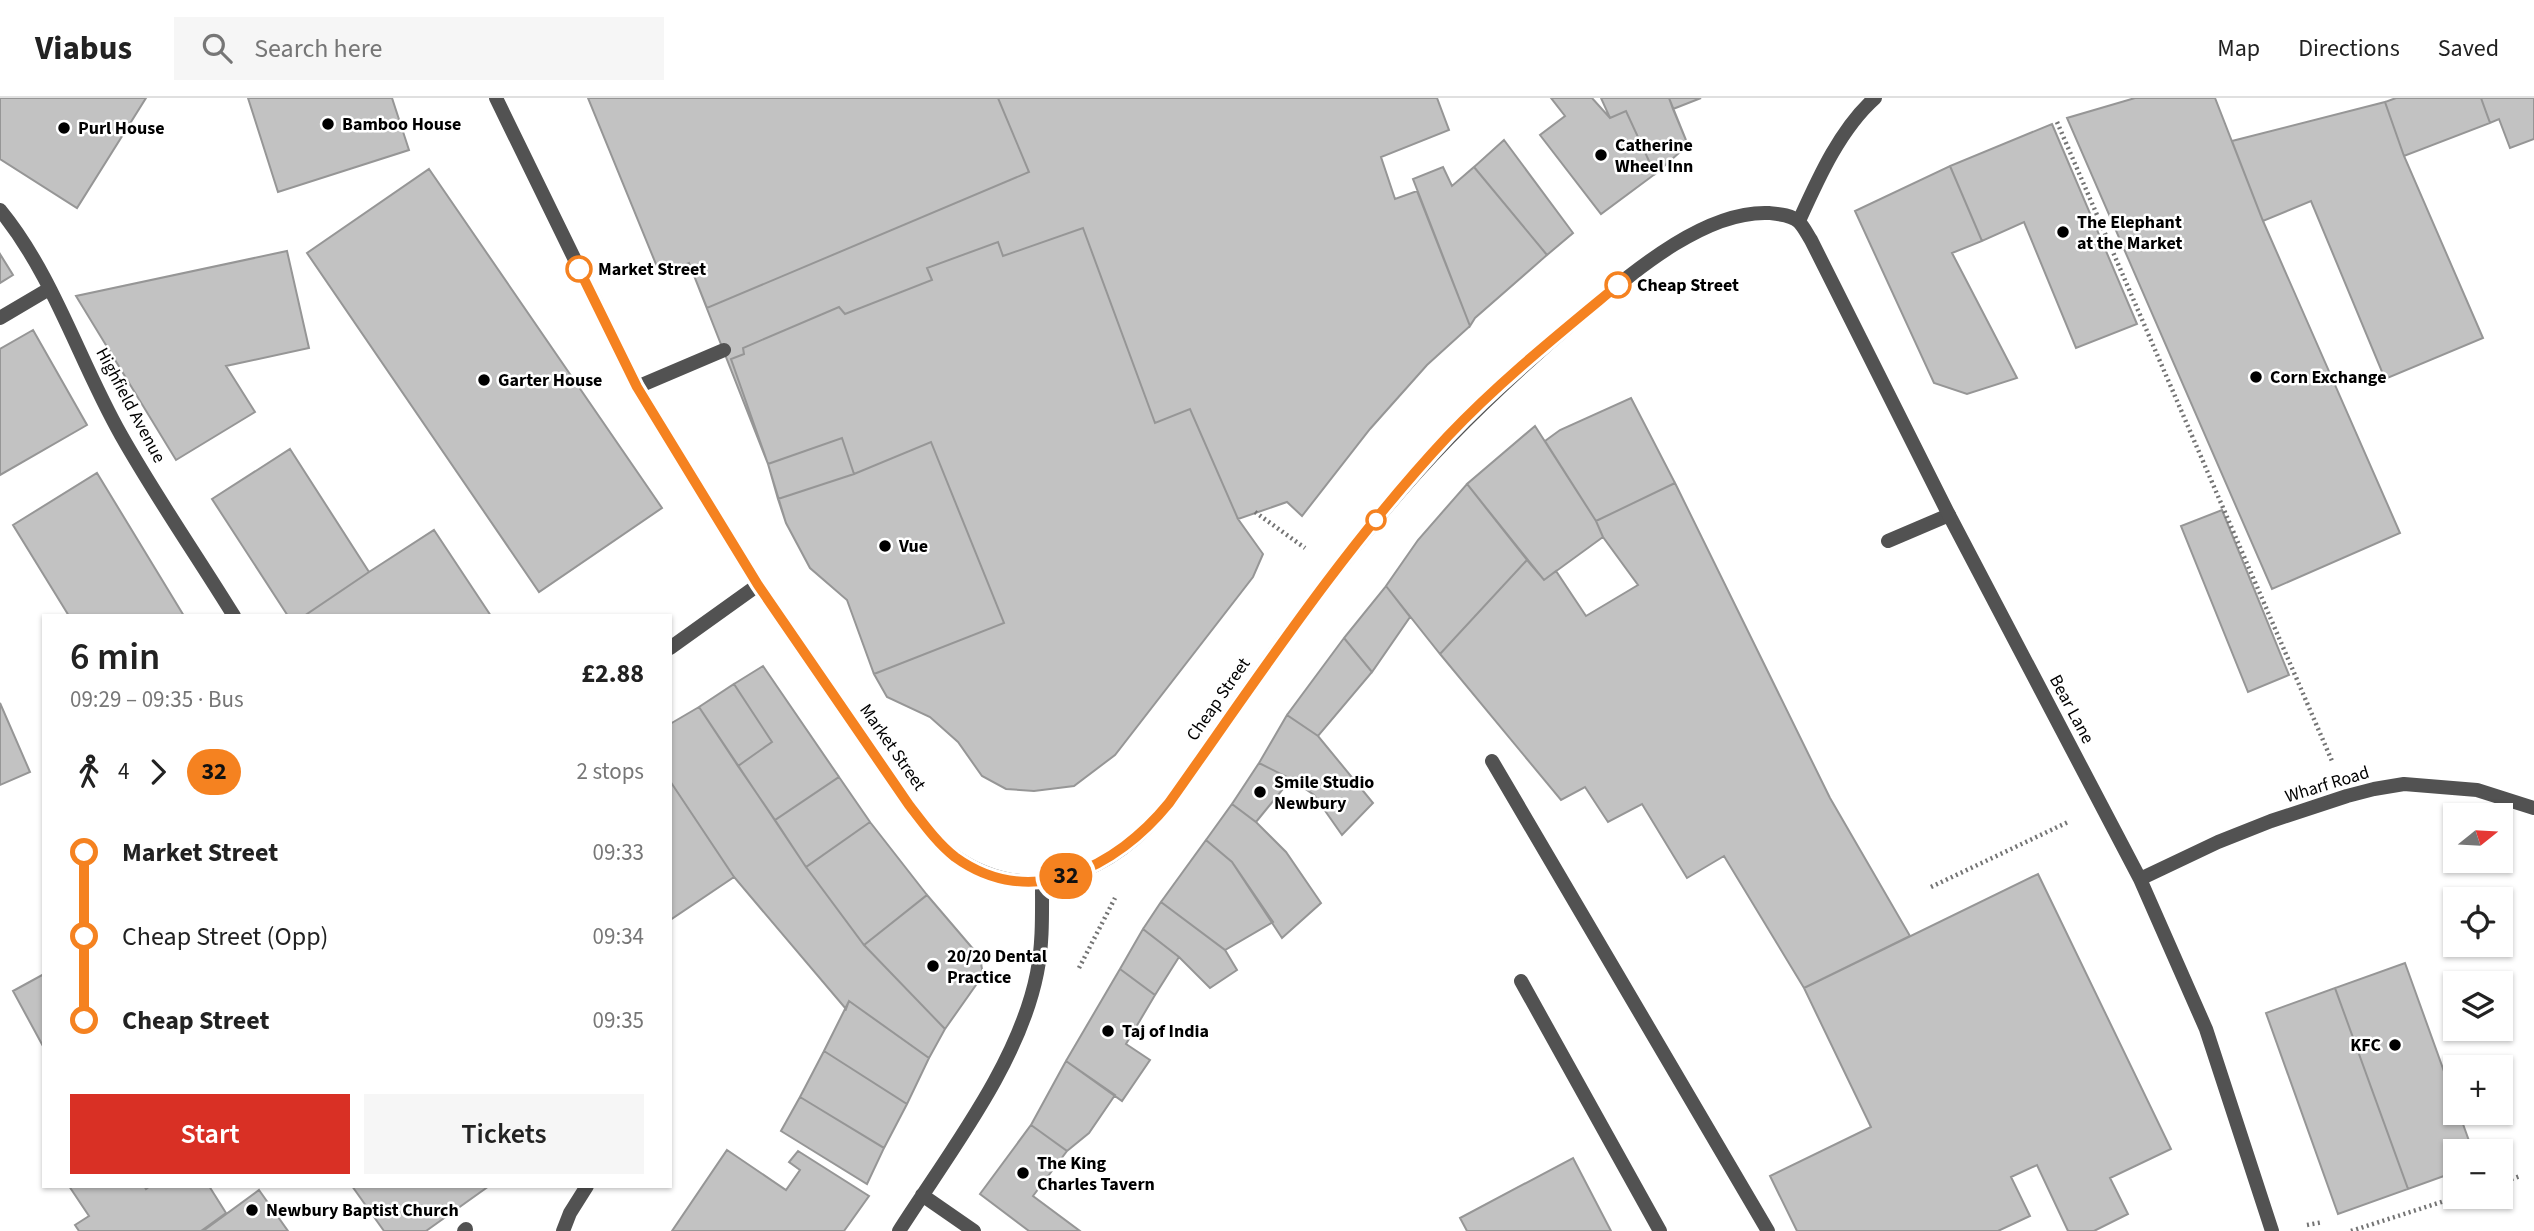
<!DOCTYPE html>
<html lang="en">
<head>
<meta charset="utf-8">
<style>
  :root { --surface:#fff; --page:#f6f6f6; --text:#222; --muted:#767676; --line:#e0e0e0; --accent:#d93025 }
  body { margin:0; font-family:"Source Sans 3",sans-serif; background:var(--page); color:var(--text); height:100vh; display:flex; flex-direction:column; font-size:26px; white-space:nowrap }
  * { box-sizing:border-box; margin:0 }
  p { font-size:23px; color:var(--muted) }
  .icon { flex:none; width:38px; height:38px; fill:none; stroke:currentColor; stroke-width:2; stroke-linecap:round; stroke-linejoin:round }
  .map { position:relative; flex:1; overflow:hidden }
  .sheet { position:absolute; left:42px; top:516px; width:630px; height:574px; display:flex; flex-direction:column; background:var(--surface); border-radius:0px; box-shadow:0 2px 5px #0004 }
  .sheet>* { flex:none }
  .badge { padding:0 14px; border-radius:23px; font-size:24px; line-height:46px }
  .needle { width:46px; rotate:72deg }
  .fabs { position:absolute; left:2443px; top:705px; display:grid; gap:14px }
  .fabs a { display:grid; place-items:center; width:70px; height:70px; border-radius:0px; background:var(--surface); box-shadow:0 2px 5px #0004; font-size:35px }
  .map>.badge { position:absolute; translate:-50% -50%; box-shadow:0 0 0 4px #fff }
  .legs { display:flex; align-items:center; gap:10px; height:77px; padding:0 28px; font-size:23px }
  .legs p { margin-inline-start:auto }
  .headline { display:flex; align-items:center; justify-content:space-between; height:119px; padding:0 28px }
  h1 { font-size:38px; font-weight:600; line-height:52px }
  .action { display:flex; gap:14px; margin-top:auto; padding:14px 28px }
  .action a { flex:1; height:80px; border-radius:0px; background:var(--accent); color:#fff; font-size:28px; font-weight:600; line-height:80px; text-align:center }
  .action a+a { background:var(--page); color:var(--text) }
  ul { padding:0 28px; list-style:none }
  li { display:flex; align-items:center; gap:24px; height:84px; font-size:26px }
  li i { display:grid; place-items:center; width:10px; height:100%; margin:0 9px; background:currentColor }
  li i::after { content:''; width:18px; height:18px; margin:-9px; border:5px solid; border-radius:50%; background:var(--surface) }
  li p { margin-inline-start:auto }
  li:first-child i { background:linear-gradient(#0000 50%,currentColor 0) }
  li:last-child i { background:linear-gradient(currentColor 50%,#0000 0) }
  header { display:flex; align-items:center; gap:42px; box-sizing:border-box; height:98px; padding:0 35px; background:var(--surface); border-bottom:2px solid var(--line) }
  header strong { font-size:33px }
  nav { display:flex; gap:38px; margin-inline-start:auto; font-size:24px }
  .search { width:490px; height:63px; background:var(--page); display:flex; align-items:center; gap:18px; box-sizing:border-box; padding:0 24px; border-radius:0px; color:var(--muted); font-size:26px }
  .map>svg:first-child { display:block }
</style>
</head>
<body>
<header>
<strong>Viabus</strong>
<div class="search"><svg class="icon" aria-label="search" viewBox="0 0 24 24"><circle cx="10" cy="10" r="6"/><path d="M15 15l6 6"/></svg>Search here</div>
<nav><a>Map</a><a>Directions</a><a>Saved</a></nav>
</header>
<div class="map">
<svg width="2534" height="1133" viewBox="0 0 2534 1133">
  <rect width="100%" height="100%" fill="#fff"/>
  <path fill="#c2c2c2" stroke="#969696" stroke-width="2" d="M0,0H146L77,110L0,61Z
    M248,0H392L409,52L278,94Z
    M588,0H998L1029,74L707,210L689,165L660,176Z
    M588,0H1437L1449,32L1381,59L1395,101L1417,93L1470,228L1427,267L1370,331L1302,418L1287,404L1238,421L1263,456L1253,479L1115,657L1074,688L1034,693L1006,691L982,678L958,644L930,619L887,599L874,576L847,502L810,470L786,425L768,366L689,165L660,176Z
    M1551,0H1592L1610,20L1626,13L1655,76L1601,116L1540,37L1565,18Z
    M1601,0H1669L1688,47L1655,76L1626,13L1610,20Z
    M1601,0H1701L1673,11L1688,47L1655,76L1626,13L1610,20Z
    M1669,0H1701L1673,11Z
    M2135,0H2215L2263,123L2400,435L2272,491L2067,20Z
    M2396,0H2481L2490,25L2404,58L2385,4Z
    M2481,0H2534V41L2510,50L2499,21L2490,25Z
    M2385,4L2404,58L2483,240L2385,281L2311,103L2263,123L2232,43Z
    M2052,26L2137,226L2076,250L2024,124L1982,143L1950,68Z
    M1504,42L1573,135L1547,157L1474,69Z
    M1950,68L1982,143L1952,155L2017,280L1967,296L1934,285L1855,113Z
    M1443,69L1452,88L1474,69L1547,157L1475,220L1470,228L1413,81Z
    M429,71L662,410L539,494L307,155Z
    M1083,130L1155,325L1190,311L1238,421L1263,456L1253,479L1115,657L1074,688L1034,693L1006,691L982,678L958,644L930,619L887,599L874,576L1004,525L931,344L854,376L842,340L768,366L731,261L744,256L743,250L839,209L845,216L932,182L927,170L998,144L1003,158Z
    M287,153L309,250L226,268L255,314L176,362L76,198Z
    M0,156L13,177L0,185Z
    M33,232L87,327L0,377V251Z
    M1631,300L1675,385L1596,423L1545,343L1560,332Z
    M1535,328L1596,423L1603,439L1544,482L1467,386Z
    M842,340L854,376L778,401L768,366Z
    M931,344L1004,525L874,576L847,502L810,470L786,425L778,401L854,376Z
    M290,351L369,474L304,518H288L212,401Z
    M97,375L184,518H69L13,427Z
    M1675,385L1830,700L1910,838L1804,890L1724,758L1687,780L1642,706L1608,724L1585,689L1561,702L1440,556L1527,462L1544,482L1556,473L1586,518L1638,487L1603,439L1596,423Z
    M1467,386L1527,462L1440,556L1386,488L1418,442Z
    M2222,412L2289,577L2248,594L2181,428Z
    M434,432L491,518H304L369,474Z
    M1386,488L1410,519L1372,574L1344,540Z
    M1344,540L1372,574L1318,638L1287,617Z
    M763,568L839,679L775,722L738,668L772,644L734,586Z
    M734,586L772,644L738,668L699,609Z
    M0,605L30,674L0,687Z
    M699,609L806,769L864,847L945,931L929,960L849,903L846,911L734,779L670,683V626Z
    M1287,617L1318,638L1373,705L1342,737L1314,697L1291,681L1259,665Z
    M1259,665L1291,681L1256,724L1232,706Z
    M839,679L870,724L806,769L775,722Z
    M670,683L734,779L670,822Z
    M1232,706L1256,724L1286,754L1321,805L1282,840L1232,764L1206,742Z
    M870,724L927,797L864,847L806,769Z
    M1206,742L1232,764L1273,824L1225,852L1161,804Z
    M2038,776L2171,1051L2110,1080L2128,1116L2094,1133H2068L2037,1067L2011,1079L2030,1118L1998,1133H1797L1770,1078L1871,1029L1804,890Z
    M927,797L980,859L983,877L945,931L864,847Z
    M1161,804L1225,852L1237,872L1210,890L1179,859L1143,831Z
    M1143,831L1179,859L1155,897L1120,871Z
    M2405,865L2455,1004V1015H2459L2473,1054H2455V1074L2408,1091L2335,890Z
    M1120,871L1155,897L1126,946L1150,962L1122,1003L1066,963Z
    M44,876V950L13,893Z
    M2335,890L2408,1091L2338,1116L2266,915Z
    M849,903L929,960L907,1006L824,953Z
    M824,953L907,1006L884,1050L800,999Z
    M1066,963L1115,997L1089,1035L1067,1053L1031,1027Z
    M800,999L884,1050L867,1086L781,1033Z
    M1031,1027L1067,1053L1033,1098L1080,1133H1029L980,1096Z
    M727,1052L786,1092L800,1072L789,1064L798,1053L869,1098L844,1133H672Z
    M1573,1060L1611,1133H1467L1460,1120Z
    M69,1088H144L146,1091L150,1088H209L226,1115L201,1133H79L75,1127L89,1118Z
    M352,1088H489L426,1133H384Z
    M259,1092L288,1133H203Z"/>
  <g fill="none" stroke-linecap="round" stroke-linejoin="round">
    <path stroke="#747474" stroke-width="4.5" stroke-dasharray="2 3.5" stroke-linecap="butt" d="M2057,24L2332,663
      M1255,414L1305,450
      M1931,789L2068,724
      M1079,870L1115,800
      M2501,1085L2520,1078
      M2307,1127L2323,1124
      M2351,1133L2457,1099"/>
    <path stroke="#525252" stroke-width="14" d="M637,289L724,252
      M1888,443L1949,417
      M1492,663L1768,1133
      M1521,883L1660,1133
      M464,1133L466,1131
      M563,1133L570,1115L587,1088"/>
    <path stroke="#525252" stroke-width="14" d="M1799,123C1818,81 1840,31 1875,0"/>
    <path stroke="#525252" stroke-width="14" d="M496,0L637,289L758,487L909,707C923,725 937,746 956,759C1034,812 1116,771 1169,705C1239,605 1307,504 1386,410C1445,339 1511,277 1582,217C1630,177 1703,112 1769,115C1779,116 1792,117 1799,124C1804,129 1807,136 1811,142L1949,417L2140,781L2206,931L2272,1133
      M0,112C54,178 79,263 121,337C156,399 197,458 234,518
      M0,220L49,191
      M670,550L758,487
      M2140,781L2218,744L2271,723L2347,698L2374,691L2404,686L2477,692L2534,710
      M922,1097L974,1133
      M899,1133C948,1056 1019,966 1037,875C1043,845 1042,815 1042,785"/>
  </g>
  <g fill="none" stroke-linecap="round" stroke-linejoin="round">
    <defs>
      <path id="line-1" d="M579,171L637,289L758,487L909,707C923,725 937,745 955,759C1031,814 1117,769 1169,705C1257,581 1343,450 1448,338C1500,283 1560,235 1618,187"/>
    </defs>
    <use href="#line-1" stroke="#fff" stroke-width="16"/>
    <use href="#line-1" stroke="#f58220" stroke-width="10"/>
  </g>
  <g fill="#000" stroke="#fff" stroke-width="2.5">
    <circle cx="328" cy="26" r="7"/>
    <circle cx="64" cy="30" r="7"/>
    <circle cx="1601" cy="57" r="7"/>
    <circle cx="2063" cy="134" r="7"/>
    <circle cx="2256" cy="279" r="7"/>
    <circle cx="484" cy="282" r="7"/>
    <circle cx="885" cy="448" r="7"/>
    <circle cx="1260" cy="694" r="7"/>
    <circle cx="933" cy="868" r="7"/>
    <circle cx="1108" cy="933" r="7"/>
    <circle cx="2395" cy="947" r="7"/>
    <circle cx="1023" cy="1075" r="7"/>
    <circle cx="252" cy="1112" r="7"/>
  </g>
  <g fill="#fff" stroke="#f58220" stroke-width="3.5">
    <circle cx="579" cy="171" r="12"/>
    <circle cx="1618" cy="187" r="12"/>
    <circle cx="1376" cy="422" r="9"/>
  </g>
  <g text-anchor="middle" stroke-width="5" stroke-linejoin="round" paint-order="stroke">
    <g font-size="18" font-weight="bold" fill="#000" stroke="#fff" text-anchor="start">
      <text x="342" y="32">Bamboo House</text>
      <text x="78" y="36">Purl House</text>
      <text x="1615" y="53">Catherine<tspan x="1615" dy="21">Wheel Inn</tspan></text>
      <text x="2077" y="130">The Elephant<tspan x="2077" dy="21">at the Market</tspan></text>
      <text x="2270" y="285">Corn Exchange</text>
      <text x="498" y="288">Garter House</text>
      <text x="899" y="454">Vue</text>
      <text x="1274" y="690">Smile Studio<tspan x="1274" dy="21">Newbury</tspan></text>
      <text x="947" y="864">20/20 Dental<tspan x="947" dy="21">Practice</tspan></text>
      <text x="1122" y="939">Taj of India</text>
      <text x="2381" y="953" text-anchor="end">KFC</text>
      <text x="1037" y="1071">The King<tspan x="1037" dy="21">Charles Tavern</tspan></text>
      <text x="266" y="1118">Newbury Baptist Church</text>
    </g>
    <g font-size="18" font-weight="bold" fill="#000" stroke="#fff" text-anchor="start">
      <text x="598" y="177">Market Street</text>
      <text x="1637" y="193">Cheap Street</text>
    </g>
    <g font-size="18" fill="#000" stroke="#fff">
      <text transform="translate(131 307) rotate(62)" y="6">Highfield Avenue</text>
      <text transform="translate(1218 601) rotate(-55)" y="6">Cheap Street</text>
      <text transform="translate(2072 611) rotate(62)" y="6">Bear Lane</text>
      <text transform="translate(893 649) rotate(55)" y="6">Market Street</text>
      <text transform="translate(2327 686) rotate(-17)" y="6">Wharf Road</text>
    </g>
  </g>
</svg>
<div class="fabs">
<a><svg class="needle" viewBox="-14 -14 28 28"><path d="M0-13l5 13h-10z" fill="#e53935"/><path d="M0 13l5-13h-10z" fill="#767676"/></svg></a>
<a><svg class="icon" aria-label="locate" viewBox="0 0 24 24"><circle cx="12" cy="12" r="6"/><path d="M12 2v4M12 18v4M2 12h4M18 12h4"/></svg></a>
<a><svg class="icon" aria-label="layers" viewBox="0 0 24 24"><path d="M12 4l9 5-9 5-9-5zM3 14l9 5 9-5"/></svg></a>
<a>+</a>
<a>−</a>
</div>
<b class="badge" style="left:1066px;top:778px;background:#f58220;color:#111">32</b>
<section class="sheet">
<div class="headline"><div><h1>6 min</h1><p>09:29 – 09:35 · Bus</p></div><b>£2.88</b></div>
<div class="legs"><svg class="icon" aria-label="walk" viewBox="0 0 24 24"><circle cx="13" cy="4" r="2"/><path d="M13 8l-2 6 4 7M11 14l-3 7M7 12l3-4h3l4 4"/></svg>4<svg class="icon" aria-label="forward" viewBox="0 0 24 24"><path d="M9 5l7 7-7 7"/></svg><b class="badge" style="background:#f58220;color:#111">32</b><p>2 stops</p></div>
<ul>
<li><i style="color:#f58220"></i><b>Market Street</b><p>09:33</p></li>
<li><i style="color:#f58220"></i><span>Cheap Street (Opp)</span><p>09:34</p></li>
<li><i style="color:#f58220"></i><b>Cheap Street</b><p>09:35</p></li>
</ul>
<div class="action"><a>Start</a><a>Tickets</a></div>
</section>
</div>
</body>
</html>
